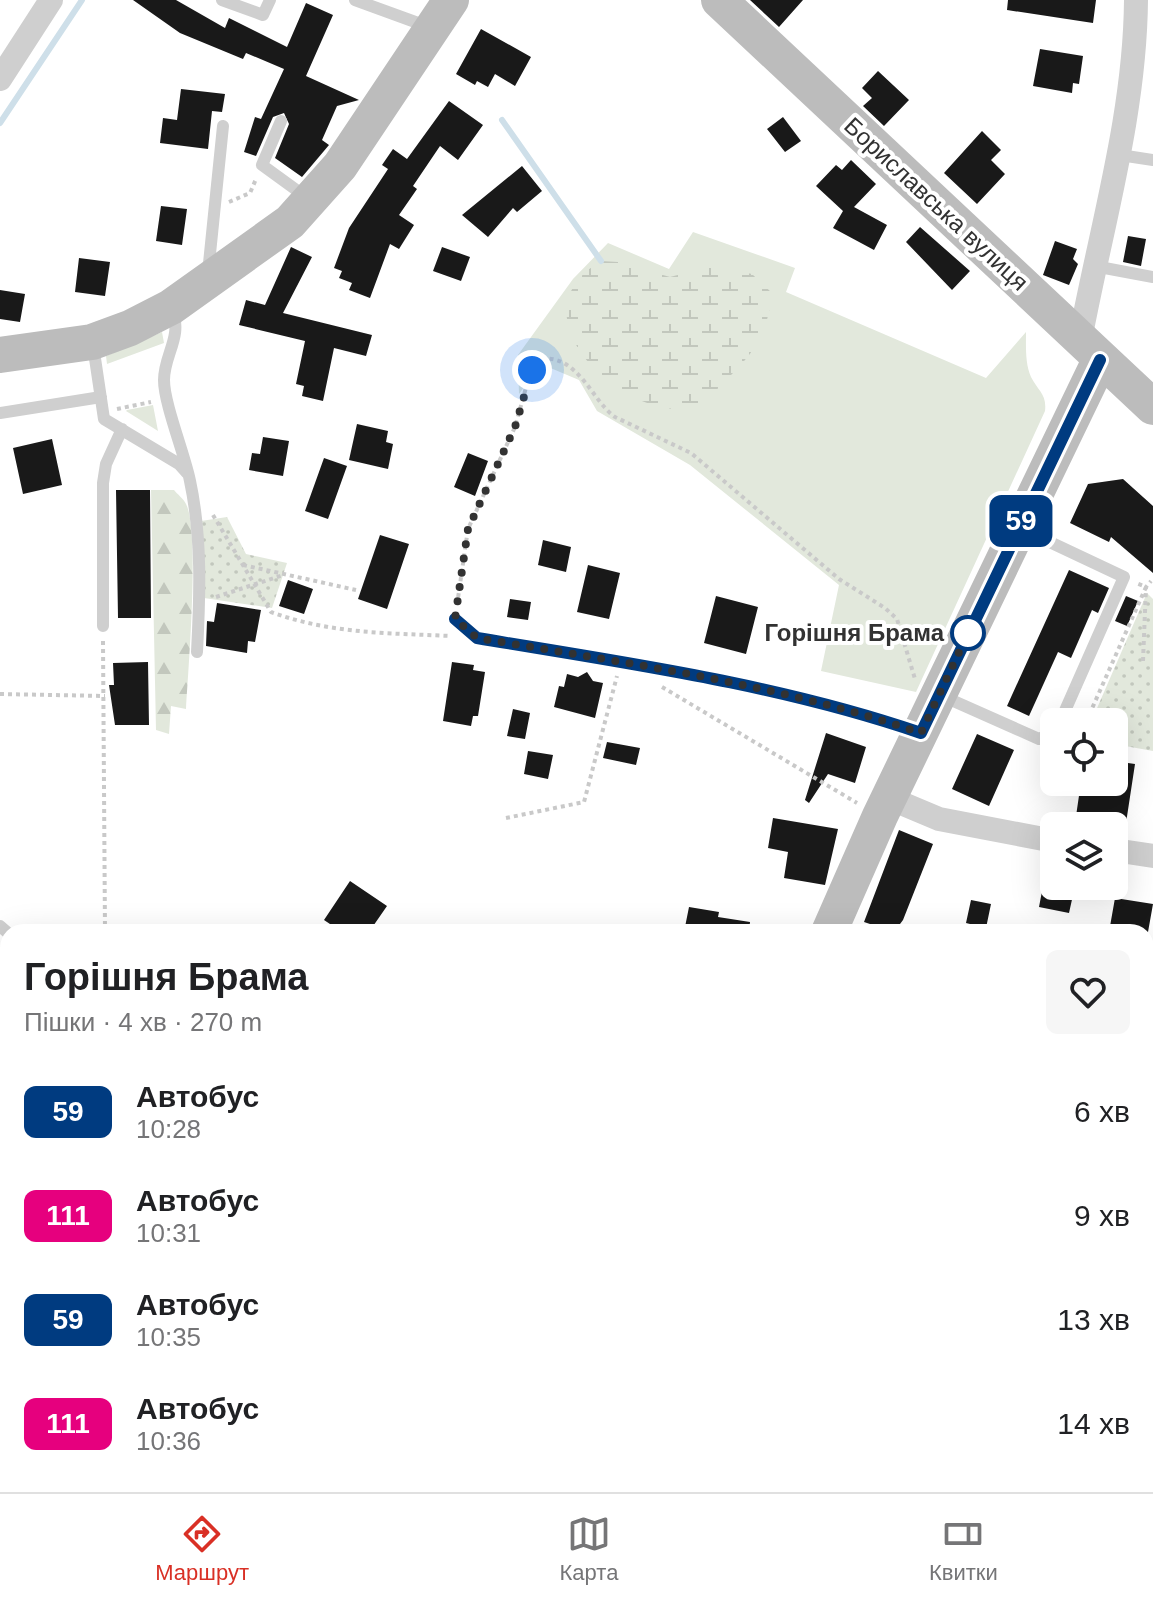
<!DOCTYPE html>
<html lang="uk">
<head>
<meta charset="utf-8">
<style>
  :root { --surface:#fff; --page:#f6f6f6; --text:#202124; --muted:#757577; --line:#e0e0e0; --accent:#d93025 }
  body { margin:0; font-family:Arial,sans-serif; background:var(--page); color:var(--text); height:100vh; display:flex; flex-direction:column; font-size:30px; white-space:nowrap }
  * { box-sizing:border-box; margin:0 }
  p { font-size:26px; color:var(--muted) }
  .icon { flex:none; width:44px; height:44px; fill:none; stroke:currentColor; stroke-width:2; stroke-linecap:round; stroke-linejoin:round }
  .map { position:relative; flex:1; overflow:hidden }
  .panel { position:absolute; left:0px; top:924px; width:1154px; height:568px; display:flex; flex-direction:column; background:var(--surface); border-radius:24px 24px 0 0; box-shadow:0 8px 32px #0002 }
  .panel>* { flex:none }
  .badge { padding:0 16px; border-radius:12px; font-size:28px; line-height:52px }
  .tools { position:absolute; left:1040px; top:708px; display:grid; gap:16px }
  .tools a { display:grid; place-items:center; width:88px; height:88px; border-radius:12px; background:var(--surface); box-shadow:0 8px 32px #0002; font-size:40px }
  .you { position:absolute; width:40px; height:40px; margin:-20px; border:6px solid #fff; border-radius:50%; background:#1a73e8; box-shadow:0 0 0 12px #1a73e833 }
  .map>.badge { position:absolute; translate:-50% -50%; box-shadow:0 0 0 4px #fff }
  .round { display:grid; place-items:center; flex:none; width:84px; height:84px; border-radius:12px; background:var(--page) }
  .summary { display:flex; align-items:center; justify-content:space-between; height:136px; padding:0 24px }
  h1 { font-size:38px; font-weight:800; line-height:60px }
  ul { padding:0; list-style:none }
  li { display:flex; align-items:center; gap:24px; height:104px; padding:0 24px }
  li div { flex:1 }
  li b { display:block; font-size:30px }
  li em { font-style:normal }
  li .badge { min-width:88px; font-weight:700; text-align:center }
  .tabs { display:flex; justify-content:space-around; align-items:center; height:112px; border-top:2px solid var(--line); background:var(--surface); font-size:22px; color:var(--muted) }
  .tabs a { display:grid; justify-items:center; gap:4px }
  .tabs .on { color:var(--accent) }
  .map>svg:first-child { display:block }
</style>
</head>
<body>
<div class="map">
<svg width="1153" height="1492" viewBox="0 0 1153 1492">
  <defs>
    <pattern id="forest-firs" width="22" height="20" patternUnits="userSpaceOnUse" patternTransform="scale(2)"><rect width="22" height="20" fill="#e2e8dc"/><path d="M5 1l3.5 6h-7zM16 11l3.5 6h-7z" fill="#c2c7bd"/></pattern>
    <pattern id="wetland-marsh" width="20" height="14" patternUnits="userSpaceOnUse" patternTransform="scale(2)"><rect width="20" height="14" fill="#e2e8dc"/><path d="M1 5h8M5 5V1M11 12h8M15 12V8" fill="none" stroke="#c2c7bd"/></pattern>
    <pattern id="park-dots" width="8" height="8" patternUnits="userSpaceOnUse" patternTransform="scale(2)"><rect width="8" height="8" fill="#e2e8dc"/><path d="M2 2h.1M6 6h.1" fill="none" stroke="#c2c7bd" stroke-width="1.8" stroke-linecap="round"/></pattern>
  </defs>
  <rect width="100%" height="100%" fill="#fff"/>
  <path fill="#e2e8dc" d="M693,232L795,268L786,292L986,378L1026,332C1026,347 1025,363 1031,377C1038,391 1047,394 1045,411L916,692L821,671L839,585L690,465L597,411L579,380L541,364L519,394L518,355L573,279L608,243L669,269Z
    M162,332L164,343L107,364L106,356Z
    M153,405L158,431L126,411L127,410Z
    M140,1484H204L213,1492H133Z"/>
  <path fill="url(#forest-firs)" d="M151,490H174C177,494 184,499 186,504C200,530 188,672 186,709L171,706L169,734L156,730Z"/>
  <path fill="url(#wetland-marsh)" d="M601,261L618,262L670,277L712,266L752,274L772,293C767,331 760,345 733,373C724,382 709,399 697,405C639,431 503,319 601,261Z"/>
  <path fill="url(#park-dots)" d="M227,517L246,554L287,563L272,608L204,598L201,521Z
    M1147,593L1153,599V751L1114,744V722H1091Z"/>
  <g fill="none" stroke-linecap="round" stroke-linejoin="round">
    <path stroke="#cedfe9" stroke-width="6" d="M502,120L601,261
      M0,123L82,0
      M0,1484L8,1492"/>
  </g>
  <path fill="#191919" d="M133,0H176L225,28L229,18L287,47L306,3L333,15L306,76L359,100L337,106L322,140L329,145L302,177L275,158L289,124L284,113L273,117L256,156L244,152L255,117L261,119L284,69L246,53L243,59L180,33Z
    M750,0H803L779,27Z
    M1008,0H1096L1093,23L1007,10Z
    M481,29L531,57L515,86L495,74L488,87L477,81L475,85L456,74Z
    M1040,49L1083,56L1079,84L1073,83L1072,93L1033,86Z
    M878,71L909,100L884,126L863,106L872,98L862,88Z
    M181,89L225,94L222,112L212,111L208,149L160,143L163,118L177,120Z
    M449,101L483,125L458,160L440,146L413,186L417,189L399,215L414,225L399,249L390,244L370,298L349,290L352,283L339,278L342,271L334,268L349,228L388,169L382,165L393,149L407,159Z
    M783,117L801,141L785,152L767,129Z
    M982,131L1001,150L991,160L1005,174L977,204L944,173Z
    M851,160L876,184L854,207L887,225L874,250L833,228L843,211L816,186L836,165L842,170Z
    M522,166L542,191L517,212L513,208L488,237L462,215Z
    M161,206L187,209L182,245L156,241Z
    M920,227L970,271L952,290L906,242Z
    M1128,236L1146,239L1141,266L1123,262Z
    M1055,241L1077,249L1073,259L1078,264L1069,285L1043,275Z
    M291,247L312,257L283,313L372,335L366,356L334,348L323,401L302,396L304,386L296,384L305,341L239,325L246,300L265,305Z
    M442,247L470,257L461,281L433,271Z
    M79,258L110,262L105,296L75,292Z
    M0,290L25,294L20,322L0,319Z
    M357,424L388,431L386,442L393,444L388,469L349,460Z
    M263,437L289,441L283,476L249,470L252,453L260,454Z
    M52,439L62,485L23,494L13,448Z
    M468,453L488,461L475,496L454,487Z
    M324,458L347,466L328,519L305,511Z
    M1123,479L1153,506V573L1111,537L1109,542L1070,523L1088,484Z
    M116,490H150L151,618H118Z
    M380,535L409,544L387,609L358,599Z
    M543,540L571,547L566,572L538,565Z
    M588,565L620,573L609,619L577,612Z
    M1069,570L1109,588L1098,613L1092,610L1071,658L1058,652L1029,716L1007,706Z
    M288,580L313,589L304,614L279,606Z
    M716,596L758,607L746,654L704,643Z
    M1126,596L1138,601L1127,626L1115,621Z
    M510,599L531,602L528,620L507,617Z
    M217,603L261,610L255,642L248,641L247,653L206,646L207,621L214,622Z
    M148,662L149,725H115L109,685H114L113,663Z
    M452,662L474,665L473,670L485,672L478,716H473L471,726L443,721Z
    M587,672L593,681L603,683L595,718L554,707L559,686L564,687L567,674L578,677Z
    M513,709L530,713L525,739L507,736Z
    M826,733L866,747L855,783L828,774L809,803L805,800Z
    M977,734L1014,750L989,806L952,789Z
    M607,742L640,748L636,765L603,758Z
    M528,751L553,755L548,779L524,774Z
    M1114,761L1135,764L1126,823L1115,821L1114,826H1098L1075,823L1081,782H1114Z
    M773,818L838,829L825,885L784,878L788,852L768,848Z
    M899,830L933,844L903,920L894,932L864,922Z
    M350,881L387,906L369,932H342L324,920Z
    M1043,886H1075L1069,913L1039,907Z
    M1115,898L1153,904L1148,932H1109Z
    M971,900L991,904L986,928L966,923Z
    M689,907L719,912L718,917L750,922L749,932H684Z"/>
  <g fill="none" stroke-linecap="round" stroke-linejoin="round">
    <path stroke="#c9c9c9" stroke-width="4" stroke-dasharray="4 4" stroke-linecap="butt" d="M229,202L250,193L256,179
      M117,409L151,402
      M213,515L271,612C331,634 388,633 451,636
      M243,565L356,590
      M216,597L283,575
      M457,605L468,529L515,427L527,384L539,359C578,353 592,401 615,417L691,453L839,579L885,608L897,619L915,679
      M103,641L105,932
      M1143,661L1146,587L1151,581
      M662,687L857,803
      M0,694L105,696
      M1086,722L1146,587L1136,583
      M506,818L584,802L617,676
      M0,1083L8,1076"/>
    <path stroke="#cfcfcf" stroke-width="12" d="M222,0L263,15L270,0
      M355,0L429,27
      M281,121L262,165L306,197
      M1120,155L1153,160
      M1094,266L1153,277
      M208,273L223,126
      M172,310C183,337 164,354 164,380C164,404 185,455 190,481C202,537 200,595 197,652
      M93,345L104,419L179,464L187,473
      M0,413L101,397
      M1020,528L1124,577L1060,722
      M455,619L477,638C625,663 776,684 918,732
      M103,626V483L106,464L122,429
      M940,695L1039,739L1054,732
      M0,926L8,933
      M0,1234L8,1248
      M257,1484L265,1492
      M307,1492L314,1484"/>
    <path stroke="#cfcfcf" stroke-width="24" d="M0,79L51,0
      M1080,340C1101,227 1135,116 1136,0
      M889,798L939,819L1054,841
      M1114,850L1153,856
      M1146,1030L1153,1006
      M1122,1484L1138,1492
      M960,1492L965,1484"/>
    <path stroke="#bcbcbc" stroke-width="36" d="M719,0L1153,407
      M0,355L92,342L130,328L171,307L290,222L340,166L451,0
      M829,932L880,816L1100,360
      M465,1492L473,1484"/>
  </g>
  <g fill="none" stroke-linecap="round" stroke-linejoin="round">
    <defs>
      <path id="line" d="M455,619L477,638C626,663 778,684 921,733L1100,360"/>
    </defs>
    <use href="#line" stroke="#fff" stroke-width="18"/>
    <use href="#line" stroke="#003b80" stroke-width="12"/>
    <path stroke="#323232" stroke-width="8" stroke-dasharray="0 14.4" d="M532,370L515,427L468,529L455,619L477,638C626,663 778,684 921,733L968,633"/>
  </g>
  <circle fill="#fff" stroke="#003b80" stroke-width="4" cx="968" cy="633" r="16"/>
  <g text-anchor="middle" stroke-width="8" stroke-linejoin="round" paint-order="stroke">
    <g font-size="24" fill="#323232" stroke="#fff">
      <text transform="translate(936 204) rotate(43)" y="8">Бориславська вулиця</text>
    </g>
    <g font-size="24" font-weight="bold" fill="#323232" stroke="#fff" text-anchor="end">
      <text x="944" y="641">Горішня Брама</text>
    </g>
  </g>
</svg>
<div class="tools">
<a><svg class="icon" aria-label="locate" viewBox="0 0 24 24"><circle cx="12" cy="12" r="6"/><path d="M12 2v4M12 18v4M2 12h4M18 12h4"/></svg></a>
<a><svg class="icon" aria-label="layers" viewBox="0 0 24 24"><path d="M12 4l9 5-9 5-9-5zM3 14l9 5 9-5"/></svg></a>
</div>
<div class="you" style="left:532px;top:370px"></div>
<b class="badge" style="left:1021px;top:521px;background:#003b80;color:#fff">59</b>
<section class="panel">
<div class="summary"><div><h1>Горішня Брама</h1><p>Пішки · 4 хв · 270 m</p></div><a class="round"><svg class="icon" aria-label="heart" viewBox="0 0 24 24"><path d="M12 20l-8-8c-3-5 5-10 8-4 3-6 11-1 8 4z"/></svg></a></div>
<ul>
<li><span class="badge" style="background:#003b80;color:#fff">59</span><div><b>Автобус</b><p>10:28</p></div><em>6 хв</em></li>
<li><span class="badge" style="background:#e6007e;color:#fff">111</span><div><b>Автобус</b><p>10:31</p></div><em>9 хв</em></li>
<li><span class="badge" style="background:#003b80;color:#fff">59</span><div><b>Автобус</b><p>10:35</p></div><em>13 хв</em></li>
<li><span class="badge" style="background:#e6007e;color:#fff">111</span><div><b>Автобус</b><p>10:36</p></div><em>14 хв</em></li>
</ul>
</section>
</div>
<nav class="tabs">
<a class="on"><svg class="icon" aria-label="directions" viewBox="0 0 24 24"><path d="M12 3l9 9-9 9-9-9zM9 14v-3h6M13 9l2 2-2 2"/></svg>Маршрут</a>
<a><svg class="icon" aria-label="map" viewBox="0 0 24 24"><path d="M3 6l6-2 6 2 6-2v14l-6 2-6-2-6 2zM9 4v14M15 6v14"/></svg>Карта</a>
<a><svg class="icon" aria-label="tickets" viewBox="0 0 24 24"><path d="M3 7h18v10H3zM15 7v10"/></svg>Квитки</a>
</nav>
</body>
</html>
